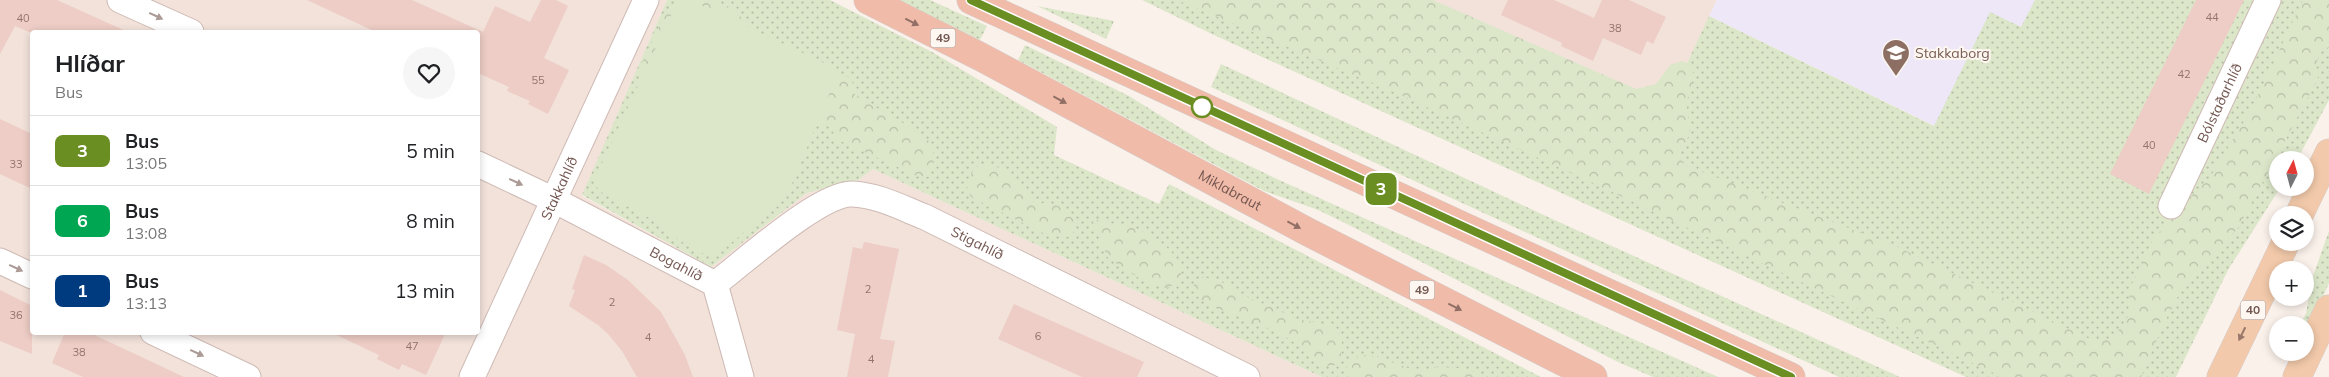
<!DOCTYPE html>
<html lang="en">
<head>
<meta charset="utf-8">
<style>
  :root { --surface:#fff; --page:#f6f6f6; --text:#202124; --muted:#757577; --line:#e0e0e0 }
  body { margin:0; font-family:Mulish,sans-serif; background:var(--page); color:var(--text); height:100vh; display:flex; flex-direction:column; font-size:19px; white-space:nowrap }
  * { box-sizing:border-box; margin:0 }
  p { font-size:16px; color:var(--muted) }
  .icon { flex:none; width:28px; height:28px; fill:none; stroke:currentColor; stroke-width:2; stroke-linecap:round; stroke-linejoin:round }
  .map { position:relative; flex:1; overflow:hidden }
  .sheet { position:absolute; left:30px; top:30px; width:450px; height:305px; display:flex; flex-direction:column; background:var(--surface); border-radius:5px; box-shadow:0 2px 8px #0003 }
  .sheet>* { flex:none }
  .badge { padding:0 10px; border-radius:8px; font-size:18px; line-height:32px }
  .needle { width:32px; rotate:6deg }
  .controls { position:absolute; left:2269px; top:151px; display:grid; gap:10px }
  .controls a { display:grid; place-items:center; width:45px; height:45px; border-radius:50%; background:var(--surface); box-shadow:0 2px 8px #0003; font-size:25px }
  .map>.badge { position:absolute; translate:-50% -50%; box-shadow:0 0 0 2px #fff }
  .round { display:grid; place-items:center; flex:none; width:52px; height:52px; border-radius:26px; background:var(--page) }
  .overview { display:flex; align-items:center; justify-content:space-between; height:85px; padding:0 25px }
  h1 { font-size:24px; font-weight:700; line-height:38px }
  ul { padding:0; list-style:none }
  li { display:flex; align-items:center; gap:15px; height:70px; padding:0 25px; border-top:1px solid var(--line) }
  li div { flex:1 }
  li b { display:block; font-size:19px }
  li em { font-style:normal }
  li .badge { min-width:55px; font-weight:700; text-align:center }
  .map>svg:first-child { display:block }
</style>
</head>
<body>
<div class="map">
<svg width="2329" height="377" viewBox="0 0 2329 377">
  <defs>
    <pattern id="grass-dots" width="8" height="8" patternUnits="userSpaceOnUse" patternTransform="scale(1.25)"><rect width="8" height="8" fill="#dce7ca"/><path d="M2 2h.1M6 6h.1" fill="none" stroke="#b7bea6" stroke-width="1.8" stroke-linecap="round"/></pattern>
    <pattern id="forest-crowns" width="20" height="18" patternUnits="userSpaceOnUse" patternTransform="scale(1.25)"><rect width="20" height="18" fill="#dce7ca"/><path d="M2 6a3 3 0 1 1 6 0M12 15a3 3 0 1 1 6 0" fill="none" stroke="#b7bea6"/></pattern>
  </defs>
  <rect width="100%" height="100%" fill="#fbf1eb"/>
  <path fill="#f2e2da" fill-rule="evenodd" d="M0,0H667L582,196L711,267L807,193L858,180L873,169L1322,377H0ZM32,32H478V332H32Z
    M1409,0H1717L1664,113Z"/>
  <path fill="#eee7f7" d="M1717,0H2035L2022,28L1990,13L1935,126L1709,16Z"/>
  <path fill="url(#grass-dots)" d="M667,0H830L934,53L1057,127L1054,155L1159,204L1169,184L1541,377H1322L873,169L858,180L807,193L711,267L582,195Z
    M898,0H930L987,26L980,40Z
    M1142,0H1409L1664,113L1709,16L1934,126L1990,12L2021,27L2035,0H2329V100L2297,160H2278V188H2280L2228,270L2176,377H1966L1214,35Z
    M1037,6L1114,21L1106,39Z
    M1025,45L1129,96L1216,150L1277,179L1718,377H1653L1618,362L1343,222L1318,210L1264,191L1018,60Z
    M1221,64L1548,217L1900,377H1839L1211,87Z
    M2329,231V283L2305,337V325H2300L2306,313L2313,276Z"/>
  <path fill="url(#forest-crowns)" d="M695,0L712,1L734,9L745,22L757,41L822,64L852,79L855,96L900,121L932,143L934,160L930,177L917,176L836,139L831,127L814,121L703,253L691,248L671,234L651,210L640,67L665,15L678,6Z
    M1177,0H1433L1636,89L1656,84L1670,65L1682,61L1692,65C1696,87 1686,92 1687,108C1687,118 1692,125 1689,135C1686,143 1680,148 1679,156L1684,165L1898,247L2098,343L2115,336L2128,316L2130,288L2153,240L2181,206L2209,179L2252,108L2303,0H2329V47L2321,51L2316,64L2318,79L2238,228L2185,284L2165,321L2141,377H2002L1591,182L1387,89Z
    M992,165C1011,172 1022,185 1033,202C1050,204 1062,203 1074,216L1073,235L1067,237L1047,235L971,197C963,186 969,177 976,167Z
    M1100,219C1114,226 1121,224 1134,228C1155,235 1190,258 1179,284L1165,288L1145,282L1108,258L1100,240V232L1095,229L1093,222Z
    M1203,277L1220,281L1249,298L1279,310L1292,318L1333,326L1340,334L1342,341L1341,355L1335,365C1318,369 1315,356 1303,348C1293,342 1281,333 1270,329C1254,322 1209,307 1198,297C1194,292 1194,288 1194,282Z
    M1361,355L1375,356L1419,372L1434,367L1459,368L1479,373L1483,377H1348L1345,372L1349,362Z"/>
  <path fill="#dce7ca" d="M678,0H690L839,70L787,196L717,255L702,253L672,230L604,194C596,188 593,184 597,174Z"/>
  <path fill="#edcdc5" d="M0,0H57L128,32H29L15,26L0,54Z
    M307,0H412L483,32L495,6L530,22L541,0H556L568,6L544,58L569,70L548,114L528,104L530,101L507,91L509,87L478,73V32H376Z
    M1508,0H1554L1594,18L1602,0H1629L1666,17L1653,44L1647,41L1641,55L1603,38L1593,61L1561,46L1562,43L1501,15Z
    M2196,0H2244L2149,194L2110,174Z
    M0,119L32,134V189L0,174Z
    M864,242L899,249L880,339L895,341L888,377H847L855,334L837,330L853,247L862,249Z
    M584,255L606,265L628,280L661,312L685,355L693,377H637L622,351L609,335L598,325L569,306L575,290L572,289Z
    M0,290L32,306V354L0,341Z
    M1014,304L1144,362L1137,377H1082L998,339Z
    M65,332H88L184,377H83L52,363Z
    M330,332H446L426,375L402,364L399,370L377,359L379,355Z"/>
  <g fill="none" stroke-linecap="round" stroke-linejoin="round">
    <defs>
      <g id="minor">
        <path d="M120,0L191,32"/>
        <path id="s1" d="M478,164L554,200L715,284L741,377"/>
        <path id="s2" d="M2171,206L2268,0"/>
        <path d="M0,261L32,276"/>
        <path id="s3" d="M715,284C743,263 820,193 852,194C878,195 902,208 925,217L1247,377"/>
        <path d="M153,332L248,377"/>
        <path id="s4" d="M472,377L646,0"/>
      </g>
      <path id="primary" d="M2299,215L2329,153
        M2221,377L2286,242
        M2297,377L2329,309"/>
      <g id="trunk">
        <path id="s5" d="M868,0L981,57L1308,232L1593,377"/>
        <path d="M971,0L1791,377"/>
      </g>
    </defs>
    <use href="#minor" stroke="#cebab4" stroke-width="27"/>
    <use href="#primary" stroke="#d5ccca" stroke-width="29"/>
    <use href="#trunk" stroke="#d5ccca" stroke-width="29"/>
    <use href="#minor" stroke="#fff" stroke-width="25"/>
    <use href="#primary" stroke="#f2c9aa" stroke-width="28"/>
    <use href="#trunk" stroke="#f0bba9" stroke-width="28"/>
  </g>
  <defs><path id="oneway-solid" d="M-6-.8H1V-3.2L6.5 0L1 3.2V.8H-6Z" transform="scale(1.25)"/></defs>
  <g fill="#ab9a96">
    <use href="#oneway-solid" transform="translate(156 16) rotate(25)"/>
    <use href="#oneway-solid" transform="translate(516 182) rotate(25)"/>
    <use href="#oneway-solid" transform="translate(16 268) rotate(25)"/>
    <use href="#oneway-solid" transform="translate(197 353) rotate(25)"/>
  </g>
  <g fill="#926f66">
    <use href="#oneway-solid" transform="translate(912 22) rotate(27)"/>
    <use href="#oneway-solid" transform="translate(1060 100) rotate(28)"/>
    <use href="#oneway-solid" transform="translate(1294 225) rotate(28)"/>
    <use href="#oneway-solid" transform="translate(1455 307) rotate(27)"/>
  </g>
  <use fill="#99786b" href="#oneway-solid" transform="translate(2242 334) rotate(116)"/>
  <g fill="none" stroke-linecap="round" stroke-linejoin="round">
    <defs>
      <path id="line" d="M971,0L1791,377"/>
    </defs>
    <use href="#line" stroke="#fff" stroke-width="11"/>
    <use href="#line" stroke="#6b8e23" stroke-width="8"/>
  </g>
  <defs>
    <symbol id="school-pin" viewBox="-11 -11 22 30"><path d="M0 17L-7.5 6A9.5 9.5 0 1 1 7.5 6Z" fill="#8d6e63" stroke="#fdf6f1"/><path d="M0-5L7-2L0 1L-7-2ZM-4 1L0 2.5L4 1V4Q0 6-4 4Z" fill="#fff"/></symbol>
  </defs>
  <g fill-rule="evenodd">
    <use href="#school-pin" x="1880" y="37" width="32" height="43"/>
  </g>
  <circle fill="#fff" stroke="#6b8e23" stroke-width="2.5" cx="1202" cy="107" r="10"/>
  <g text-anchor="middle" stroke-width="4" stroke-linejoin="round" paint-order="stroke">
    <g font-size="11" fill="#92746d">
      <text x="2212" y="21">44</text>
      <text x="23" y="22">40</text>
      <text x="1615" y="32">38</text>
      <text x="2184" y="78">42</text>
      <text x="538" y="84">55</text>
      <text x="2149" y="149">40</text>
      <text x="16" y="168">33</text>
      <text x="868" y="293">2</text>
      <text x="612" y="306">2</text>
      <text x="16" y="319">36</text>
      <text x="1038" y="340">6</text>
      <text x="648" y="341">4</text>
      <text x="412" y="350">47</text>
      <text x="79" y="356">38</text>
      <text x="871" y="363">4</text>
    </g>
    <g fill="#fdf6f1" stroke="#9c8680" stroke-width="1">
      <rect x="930.5" y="28.5" width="25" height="19" rx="4"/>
      <rect x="1409.5" y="280.5" width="25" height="19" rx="4"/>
      <rect x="2240.5" y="300.5" width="25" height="19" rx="4"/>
    </g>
    <g font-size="12" font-weight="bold" fill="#735650">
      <text x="943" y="42">49</text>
      <text x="1422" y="294">49</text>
      <text x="2253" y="314">40</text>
    </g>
    <g font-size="14" fill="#785e54" stroke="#fdf6f1" text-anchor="start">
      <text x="1915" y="58">Stakkaborg</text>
    </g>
    <g font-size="14" fill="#735650" stroke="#fdf6f1">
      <text dy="5" stroke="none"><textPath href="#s2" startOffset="114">Bólstaðarhlíð</textPath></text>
      <text dy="5" stroke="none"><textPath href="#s4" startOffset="208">Stakkahlíð</textPath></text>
      <text dy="5" stroke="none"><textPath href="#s5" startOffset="409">Miklabraut</textPath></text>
      <text dy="5" stroke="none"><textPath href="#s3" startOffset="301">Stigahlíð</textPath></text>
      <text dy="5" stroke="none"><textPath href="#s1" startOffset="222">Bogahlíð</textPath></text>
    </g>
  </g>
</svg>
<div class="controls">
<a><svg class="needle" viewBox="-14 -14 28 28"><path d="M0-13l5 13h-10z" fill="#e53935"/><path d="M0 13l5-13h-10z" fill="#757577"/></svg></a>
<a><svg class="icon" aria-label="layers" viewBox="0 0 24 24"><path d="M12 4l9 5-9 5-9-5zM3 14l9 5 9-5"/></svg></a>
<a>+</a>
<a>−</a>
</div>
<b class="badge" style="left:1381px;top:189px;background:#6b8e23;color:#fff">3</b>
<section class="sheet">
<div class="overview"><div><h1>Hlíðar</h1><p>Bus</p></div><a class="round"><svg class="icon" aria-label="heart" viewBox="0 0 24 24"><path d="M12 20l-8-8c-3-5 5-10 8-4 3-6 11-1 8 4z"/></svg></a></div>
<ul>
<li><span class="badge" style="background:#6b8e23;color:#fff">3</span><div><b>Bus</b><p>13:05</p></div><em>5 min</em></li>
<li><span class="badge" style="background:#00a651;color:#fff">6</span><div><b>Bus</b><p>13:08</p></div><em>8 min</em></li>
<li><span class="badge" style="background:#003b80;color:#fff">1</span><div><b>Bus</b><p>13:13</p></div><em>13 min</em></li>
</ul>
</section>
</div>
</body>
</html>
